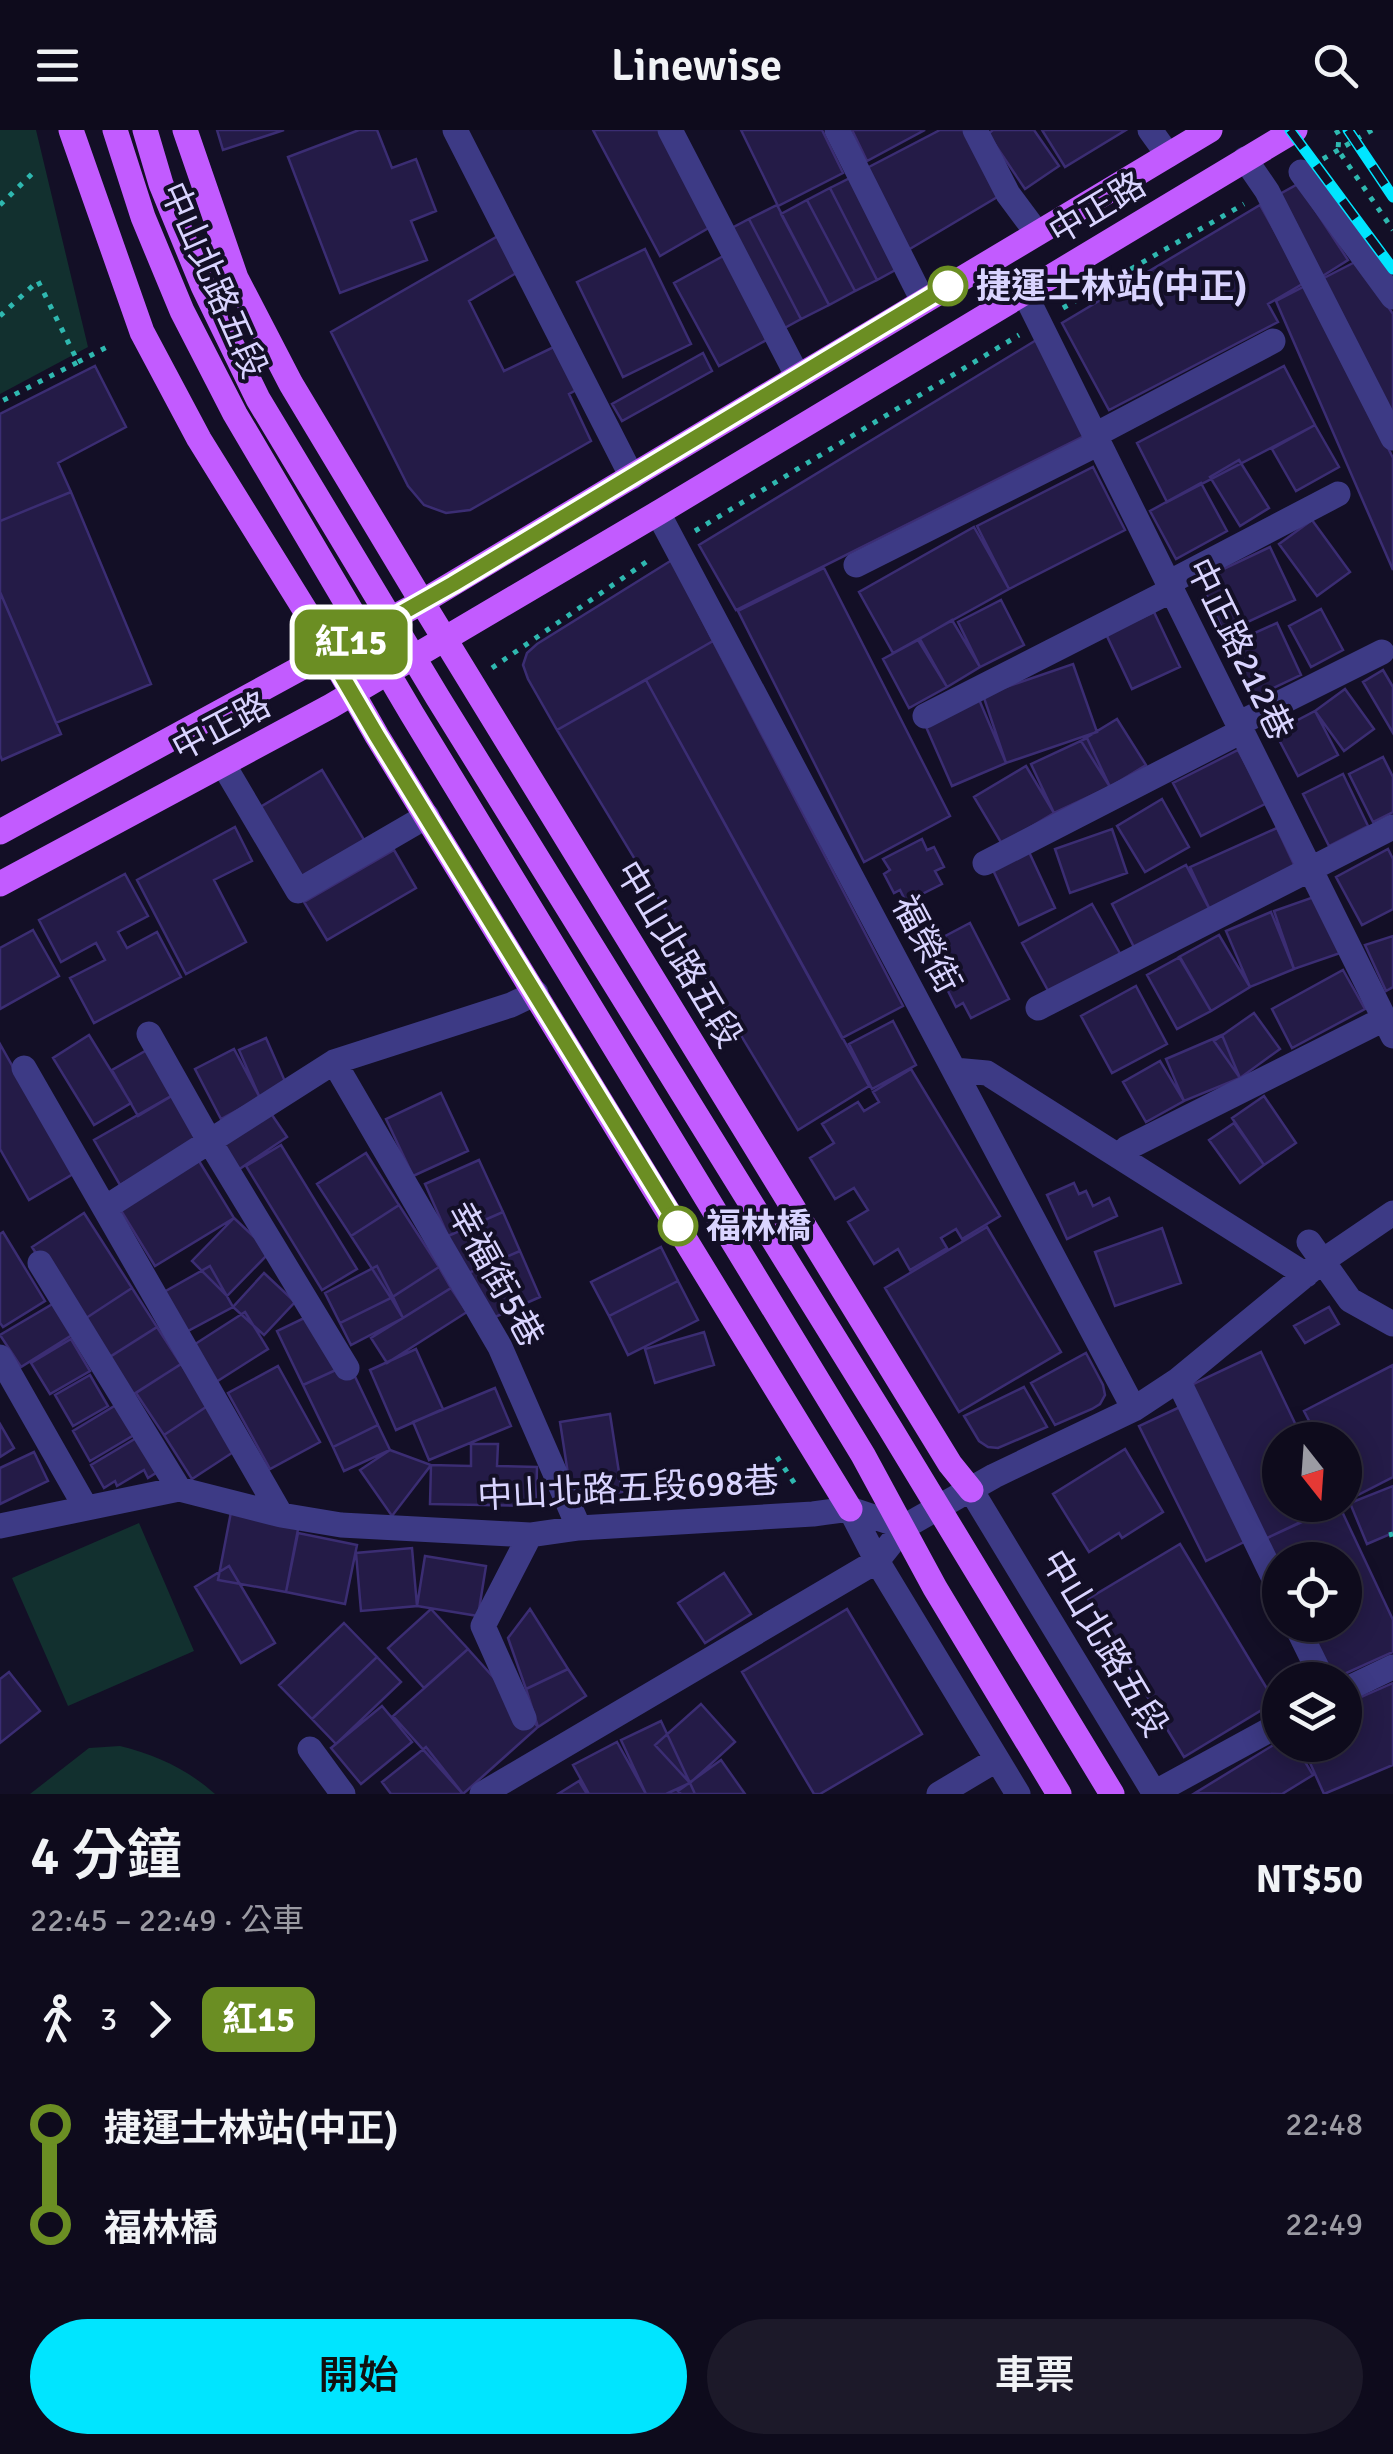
<!DOCTYPE html>
<html lang="zh-TW">
<head>
<meta charset="utf-8">
<style>
  :root { --surface:#0e0b1c; --page:#1c1929; --text:#f1f3f6; --muted:#9b9ba3; --line:#2e2b3b; --accent:#00e5ff }
  body { margin:0; font-family:Signika,"Noto Sans TC",sans-serif; background:var(--page); color:var(--text); height:100vh; display:flex; flex-direction:column; font-size:38px; white-space:nowrap }
  * { box-sizing:border-box; margin:0 }
  p { font-size:32px; color:var(--muted) }
  .icon { flex:none; width:55px; height:55px; fill:none; stroke:currentColor; stroke-width:2; stroke-linecap:round; stroke-linejoin:round }
  .map { position:relative; height:1664px; overflow:hidden }
  .panel { display:flex; flex-direction:column; background:var(--surface); flex:1 }
  .panel>* { flex:none }
  .badge { padding:0 20px; border-radius:15px; font-size:35px; line-height:65px }
  .needle { width:65px; rotate:163deg }
  .fabs { position:absolute; left:1262px; top:1292px; display:grid; gap:20px }
  .fabs a { display:grid; place-items:center; width:100px; height:100px; border-radius:50%; background:var(--surface); box-shadow:0 5px 25px #0003,0 0 0 2px var(--line); font-size:50px }
  .map>.badge { position:absolute; translate:-50% -50%; box-shadow:0 0 0 5px #fff }
  .legs { display:flex; align-items:center; gap:15px; height:110px; padding:0 30px; font-size:32px }
  .legs p { margin-inline-start:auto }
  .summary { display:flex; align-items:center; justify-content:space-between; height:170px; padding:0 30px }
  h1 { font-size:55px; font-weight:600; line-height:75px }
  .action { display:flex; gap:20px; margin-top:auto; padding:20px 30px }
  .action a { flex:1; height:115px; border-radius:60px; background:var(--accent); color:#111; font-size:40px; font-weight:600; line-height:115px; text-align:center }
  .action a+a { background:var(--page); color:var(--text) }
  ul { padding:0 30px; list-style:none }
  li { display:flex; align-items:center; gap:35px; height:100px; font-size:38px }
  li i { display:grid; place-items:center; width:15px; height:100%; margin:0 12px; background:currentColor }
  li i::after { content:''; width:25px; height:25px; margin:-12px; border:8px solid; border-radius:50%; background:var(--surface) }
  li p { margin-inline-start:auto }
  li:first-child i { background:linear-gradient(#0000 50%,currentColor 0) }
  li:last-child i { background:linear-gradient(currentColor 50%,#0000 0) }
  header { display:flex; justify-content:space-between; align-items:center; height:130px; padding:0 30px; background:var(--surface); font-size:45px; font-weight:600 }
  .map>svg:first-child { display:block }
</style>
</head>
<body>
<header><svg class="icon" aria-label="menu" viewBox="0 0 24 24"><path d="M4 6h16M4 12h16M4 18h16"/></svg>Linewise<svg class="icon" aria-label="search" viewBox="0 0 24 24"><circle cx="10" cy="10" r="6"/><path d="M15 15l6 6"/></svg></header>
<div class="map">
<svg width="1393" height="1664" viewBox="0 0 1393 1664">
  <rect width="100%" height="100%" fill="#130f26"/>
  <path fill="#12302f" d="M0,0H36L88,217L0,264Z
    M139,1393L194,1521L68,1576L12,1448Z
    M120,1616C156,1625 187,1639 215,1664H30L89,1618Z"/>
  <path fill="#241b47" stroke="#3b2d73" stroke-width="2.5" d="M217,0H284L223,20Z
    M359,0H377L392,38L416,29L436,81L411,91L427,130L340,163L288,27Z
    M593,0H662L712,96L660,126Z
    M741,0H822L843,43L778,76Z
    M852,0H925L867,31Z
    M940,0H967L999,66L908,120L867,38Z
    M993,0H1034L1059,36L1025,59L988,4Z
    M1042,0H1126L1065,37Z
    M852,47L899,138L877,150L830,58Z
    M1298,54L1348,130L1321,147L1278,65Z
    M830,58L877,150L855,161L807,70Z
    M807,70L855,161L829,175L781,84Z
    M777,75L829,175L801,189L749,89Z
    M1260,75L1304,153L1268,174L1278,192L1109,280L1062,193Z
    M749,89L801,189L779,201L726,101Z
    M498,106L518,142L469,171L504,241L560,214L580,258L569,264L591,311L470,380L446,383L424,375L408,356L331,202Z
    M645,119L691,214L623,247L577,152Z
    M727,124L772,207L719,236L674,153Z
    M1357,131L1393,184V285L1320,150Z
    M1307,155L1393,328V440L1276,171Z
    M1038,209L1084,306L736,480L699,415Z
    M703,223L712,241L622,291L612,274Z
    M95,236L126,297L58,333L71,362L0,391V284Z
    M1284,236L1315,295L1167,372L1137,313Z
    M1315,295L1339,337L1296,361L1272,319Z
    M1239,330L1269,378L1240,396L1210,347Z
    M1093,337L1125,400L1009,459L977,396Z
    M1201,353L1227,401L1176,429L1150,381Z
    M71,362L151,554L56,593L0,462V391Z
    M1312,390L1350,442L1317,466L1279,414Z
    M974,397L1009,459L893,523L859,462Z
    M1270,417L1295,470L1224,503L1200,450Z
    M672,430L713,511L557,600L528,549L523,535L527,523L537,514Z
    M824,438L950,686L864,732L738,481Z
    M0,462L61,604L2,630L0,625Z
    M1001,470L1024,515L980,537L958,492Z
    M1321,479L1343,520L1311,537L1289,496Z
    M1154,482L1180,537L1132,559L1106,504Z
    M952,490L980,537L947,557L918,510Z
    M1277,493L1301,545L1252,568L1228,515Z
    M920,509L947,557L909,578L883,529Z
    M713,511L903,876L842,908L646,550Z
    M1073,534L1097,602L1006,633L983,565Z
    M1383,540L1393,557V603L1363,552Z
    M646,550L869,956L798,1000L557,600Z
    M1345,559L1374,599L1344,621L1315,581Z
    M978,567L1006,633L952,656L923,590Z
    M1315,581L1338,625L1298,646L1275,602Z
    M1117,589L1146,635L1110,657L1081,611Z
    M1087,608L1110,657L1054,683L1031,634Z
    M1238,620L1267,673L1201,706L1173,653Z
    M1383,627L1393,647V682L1373,692L1349,644Z
    M1026,636L1054,683L1002,714L974,667Z
    M322,640L366,713L301,752L257,679Z
    M1343,644L1368,696L1329,716L1303,664Z
    M1162,669L1189,717L1145,742L1117,696Z
    M235,697L252,731L214,750L246,812L186,844L137,750Z
    M1277,698L1298,743L1211,782L1190,737Z
    M1112,699L1127,743L1070,763L1055,719Z
    M922,709L927,720L934,717L944,737L935,741L942,754L906,772L900,760L894,763L884,744L890,740L883,729Z
    M1388,719L1393,729V779L1362,795L1336,747Z
    M394,720L416,758L327,810L304,772Z
    M1029,722L1055,778L1019,795L993,740Z
    M1186,735L1211,782L1136,821L1112,774Z
    M125,744L148,786L118,802L127,818L157,802L181,847L94,893L70,848L105,830L96,813L61,832L39,790Z
    M1328,762L1349,820L1294,839L1274,781Z
    M1092,774L1122,827L1051,866L1022,813Z
    M1271,782L1294,839L1250,857L1226,801Z
    M970,793L1009,869L971,888L963,873L956,877L934,833L941,830L932,813Z
    M33,800L59,846L0,879V818Z
    M1219,805L1250,857L1211,881L1179,827Z
    M1393,806V857L1386,861L1365,815Z
    M1180,827L1211,881L1177,899L1147,845Z
    M1343,840L1365,879L1292,918L1272,879Z
    M1136,856L1167,914L1112,943L1081,886Z
    M1254,883L1280,919L1240,948L1214,911Z
    M893,891L916,935L872,959L849,914Z
    M89,905L131,973L94,995L53,928Z
    M1222,905L1240,948L1184,971L1166,929Z
    M266,908L287,956L260,968L239,920Z
    M0,914L73,1044L29,1070L0,1019Z
    M154,916L180,961L138,986L112,940Z
    M234,919L260,968L221,989L195,939Z
    M1160,931L1184,971L1146,992L1123,952Z
    M911,939L1000,1086L962,1109L956,1099L941,1108L947,1118L910,1140L898,1119L874,1134L848,1092L868,1080L854,1058L835,1069L810,1028L834,1013L822,994L858,972L864,981L879,972L873,962Z
    M180,961L205,1006L120,1055L94,1010Z
    M441,963L468,1021L413,1046L386,989Z
    M1264,966L1296,1013L1264,1035L1232,988Z
    M270,982L287,1007L238,1040L220,1014Z
    M1234,993L1264,1035L1240,1053L1209,1010Z
    M281,1015L357,1139L322,1160L246,1036Z
    M366,1023L399,1075L351,1106L317,1054Z
    M479,1030L503,1082L448,1106L425,1054Z
    M199,1031L234,1088L155,1136L120,1079Z
    M1074,1053L1079,1064L1086,1061L1093,1076L1109,1068L1117,1086L1067,1109L1047,1065Z
    M399,1075L439,1137L391,1168L351,1106Z
    M503,1082L520,1121L466,1144L448,1106Z
    M84,1083L132,1158L80,1192L32,1117Z
    M234,1088L270,1122L227,1166L192,1131Z
    M987,1097L1061,1222L959,1282L885,1158Z
    M1162,1098L1181,1153L1115,1176L1095,1122Z
    M3,1102L45,1171L3,1197L0,1193V1104Z
    M661,1117L678,1151L609,1186L591,1152Z
    M520,1121L540,1167L486,1191L466,1144Z
    M210,1136L233,1177L186,1202L164,1162Z
    M377,1136L393,1167L340,1193L325,1163Z
    M439,1137L451,1158L403,1188L391,1168Z
    M264,1143L295,1172L264,1205L233,1177Z
    M678,1151L698,1190L628,1225L609,1186Z
    M132,1158L157,1197L105,1230L80,1192Z
    M451,1158L467,1182L387,1233L371,1208Z
    M393,1167L403,1188L351,1215L340,1193Z
    M61,1169L80,1200L21,1237L0,1205Z
    M1329,1177L1339,1194L1305,1213L1294,1196Z
    M323,1179L349,1234L303,1255L277,1201Z
    M245,1182L268,1219L216,1252L192,1216Z
    M157,1197L181,1234L129,1267L105,1230Z
    M704,1202L714,1235L655,1253L645,1219Z
    M71,1209L90,1241L50,1264L31,1233Z
    M416,1219L443,1279L396,1300L370,1240Z
    M1261,1222L1303,1310H1280V1375L1334,1376L1265,1409L1191,1255Z
    M1086,1223L1103,1255L1105,1265L1100,1274L1092,1279L1055,1295L1031,1253Z
    M181,1234L209,1275L164,1305L136,1263Z
    M349,1234L378,1295L333,1317L303,1255Z
    M1393,1235V1347L1350,1369L1345,1359V1310H1319L1304,1281Z
    M278,1236L320,1312L270,1339L228,1263Z
    M90,1245L108,1276L73,1296L55,1265Z
    M1024,1257L1047,1297L998,1318L988,1317L979,1311L964,1286Z
    M495,1258L511,1296L429,1330L413,1292Z
    M116,1275L134,1305L90,1331L73,1301Z
    M209,1275L238,1319L192,1349L164,1305Z
    M1180,1277L1246,1411L1206,1431L1139,1296Z
    M610,1284L622,1362L572,1370L560,1292Z
    M0,1294L14,1318L0,1327Z
    M378,1295L390,1320L344,1341L333,1317Z
    M138,1307L159,1341L148,1348L144,1340L117,1356L115,1351L104,1358L91,1335Z
    M471,1314H498L497,1336L537,1337L536,1376L430,1374L431,1335L471,1336Z
    M1125,1319L1163,1382L1122,1408L1119,1403L1089,1422L1053,1364Z
    M390,1320L431,1335L392,1386L360,1340Z
    M34,1322L48,1351L0,1374V1338Z
    M1393,1356V1403L1367,1414L1350,1373Z
    M1339,1375L1393,1490V1522L1331,1550L1305,1495H1345V1430H1280V1441L1265,1409Z
    M231,1382L299,1394L286,1462L218,1450Z
    M298,1403L357,1415L345,1474L286,1462Z
    M1180,1414L1275,1572L1184,1627L1088,1469Z
    M412,1418L417,1476L361,1481L356,1423Z
    M425,1426L486,1436L478,1486L417,1476Z
    M229,1436L275,1513L241,1533L195,1457Z
    M724,1443L751,1484L705,1513L678,1473Z
    M431,1479L468,1519L424,1558L388,1518Z
    M530,1479L568,1539L526,1559L508,1508Z
    M847,1479L922,1604L820,1664H814L742,1542Z
    M344,1493L377,1527L312,1589L279,1555Z
    M468,1519L538,1597L463,1664L393,1586Z
    M377,1527L401,1552L336,1614L312,1589Z
    M568,1539L586,1566L538,1597L526,1559Z
    M9,1542L40,1581L0,1613V1549Z
    M1393,1553V1635L1324,1664L1302,1615H1345V1574Z
    M701,1574L735,1612L690,1653L655,1615Z
    M382,1576L412,1612L361,1654L331,1618Z
    M661,1591L690,1653L666,1664H646L621,1610Z
    M1280,1611V1615H1295L1313,1645L1282,1664L1195,1663Z
    M617,1612L646,1664H589L573,1635Z
    M426,1617L463,1664H391L382,1652Z
    M721,1630L745,1664H681L678,1661Z
    M579,1651L587,1664H558Z
    M690,1653L695,1664H666Z"/>
  <g fill="none" stroke-linecap="round" stroke-linejoin="round">
    <path stroke="#2fb8b0" stroke-width="5" stroke-dasharray="5 8" stroke-linecap="butt" d="M1336,0L1339,5L1338,20L1393,100
      M1323,29L1372,0
      M0,75L37,39
      M1063,178L1244,74
      M0,186L38,151L78,232L0,272
      M78,232L107,217
      M695,401L1019,205
      M492,538L652,428
      M777,1327L797,1357
      M1389,1405L1393,1404"/>
    <path stroke="#3d3a85" stroke-width="25" d="M455,0L632,347
      M670,0L798,247
      M837,0L923,171
      M975,0L1008,64L1037,103
      M1150,0L1168,25
      M1245,29L1267,61L1393,308
      M1301,42L1393,167
      M1024,162L1393,906
      M1095,305L1273,211
      M658,383L1134,1279
      M856,435L1099,313
      M1168,453L1338,364
      M925,586L1172,460
      M1238,594L1382,522
      M223,634L298,761L427,686
      M985,733L1242,601
      M1038,878L1393,697
      M149,904L210,1012L347,1238
      M334,932L500,1217L579,1398
      M24,938L281,1385
      M954,940L987,943L1306,1145
      M1127,1018L1384,889
      M105,1078L334,932L511,875L536,863
      M1309,1112L1350,1170L1393,1194
      M40,1133L179,1359
      M0,1227L86,1378
      M1178,1250L1280,1461
      M971,1360L1155,1664
      M850,1379L877,1431L1018,1664
      M0,1396L179,1359L281,1385L341,1395L530,1405L579,1398L813,1384L850,1379L904,1397
      M1296,1495L1323,1550
      M1345,1560L1393,1537
      M524,1588L483,1496L530,1405
      M310,1619L343,1664
      M1154,1663L1280,1594
      M482,1664L877,1431L904,1397L994,1346L1134,1279L1178,1250L1321,1132L1393,1083
      M939,1664L996,1630"/>
    <path stroke="#c25bff" stroke-width="25" d="M71,0L142,202L199,309L305,480L377,606L850,1379
      M115,0L143,87L182,181L235,284L412,584L863,1325L935,1458L1059,1664
      M145,0L161,54L203,156L258,269L438,568L890,1298L1112,1664
      M185,0L236,148L291,254L422,472L950,1334L971,1360
      M0,702L422,472L1210,0
      M0,754L331,576L658,383L1295,0"/>
    <defs>
      <path id="rail" d="M1290,0L1393,139
        M1348,0L1393,67"/>
    </defs>
    <use href="#rail" stroke="#00e5ff" stroke-width="11"/>
    <use href="#rail" stroke="#130f26" stroke-width="8" stroke-dasharray="22" stroke-linecap="butt"/>
  </g>
  <g fill="none" stroke-linecap="round" stroke-linejoin="round">
    <defs>
      <path id="line-1" d="M678,1096L377,606L329,524L453,454L948,156"/>
    </defs>
    <use href="#line-1" stroke="#fff" stroke-width="22"/>
    <use href="#line-1" stroke="#6b8e23" stroke-width="15"/>
  </g>
  <g fill="#fff" stroke="#6b8e23" stroke-width="5">
    <circle cx="948" cy="156" r="18"/>
    <circle cx="678" cy="1096" r="18"/>
  </g>
  <g text-anchor="middle" stroke-width="8" stroke-linejoin="round" paint-order="stroke">
    <g font-size="35" fill="#d9d4ff" stroke="#130f26">
      <text transform="translate(1097 78) rotate(-31)" y="12">中正路</text>
      <text transform="translate(214 150) rotate(66)" y="12">中山北路五段</text>
      <text transform="translate(1240 519) rotate(64)" y="12">中正路212巷</text>
      <text transform="translate(221 596) rotate(-28)" y="12">中正路</text>
      <text transform="translate(927 814) rotate(62)" y="12">福榮街</text>
      <text transform="translate(679 824) rotate(59)" y="12">中山北路五段</text>
      <text transform="translate(496 1144) rotate(61)" y="12">幸福街5巷</text>
      <text transform="translate(628 1358) rotate(-3)" y="12">中山北路五段698巷</text>
      <text transform="translate(1105 1513) rotate(59)" y="12">中山北路五段</text>
    </g>
    <g font-size="35" font-weight="bold" fill="#d9d4ff" stroke="#130f26" text-anchor="start">
      <text x="976" y="168">捷運士林站(中正)</text>
      <text x="706" y="1108">福林橋</text>
    </g>
  </g>
</svg>
<div class="fabs">
<a><svg class="needle" viewBox="-14 -14 28 28"><path d="M0-13l5 13h-10z" fill="#e53935"/><path d="M0 13l5-13h-10z" fill="#9b9ba3"/></svg></a>
<a><svg class="icon" aria-label="locate" viewBox="0 0 24 24"><circle cx="12" cy="12" r="6"/><path d="M12 2v4M12 18v4M2 12h4M18 12h4"/></svg></a>
<a><svg class="icon" aria-label="layers" viewBox="0 0 24 24"><path d="M12 4l9 5-9 5-9-5zM3 14l9 5 9-5"/></svg></a>
</div>
<b class="badge" style="left:351px;top:512px;background:#6b8e23;color:#fff">紅15</b>
</div>
<section class="panel">
<div class="summary"><div><h1>4 分鐘</h1><p>22:45 – 22:49 · 公車</p></div><b>NT$50</b></div>
<div class="legs"><svg class="icon" aria-label="walk" viewBox="0 0 24 24"><circle cx="13" cy="4" r="2"/><path d="M13 8l-2 6 4 7M11 14l-3 7M7 12l3-4h3l4 4"/></svg>3<svg class="icon" aria-label="forward" viewBox="0 0 24 24"><path d="M9 5l7 7-7 7"/></svg><b class="badge" style="background:#6b8e23;color:#fff">紅15</b></div>
<ul>
<li><i style="color:#6b8e23"></i><b>捷運士林站(中正)</b><p>22:48</p></li>
<li><i style="color:#6b8e23"></i><b>福林橋</b><p>22:49</p></li>
</ul>
<div class="action"><a>開始</a><a>車票</a></div>
</section>
</body>
</html>
